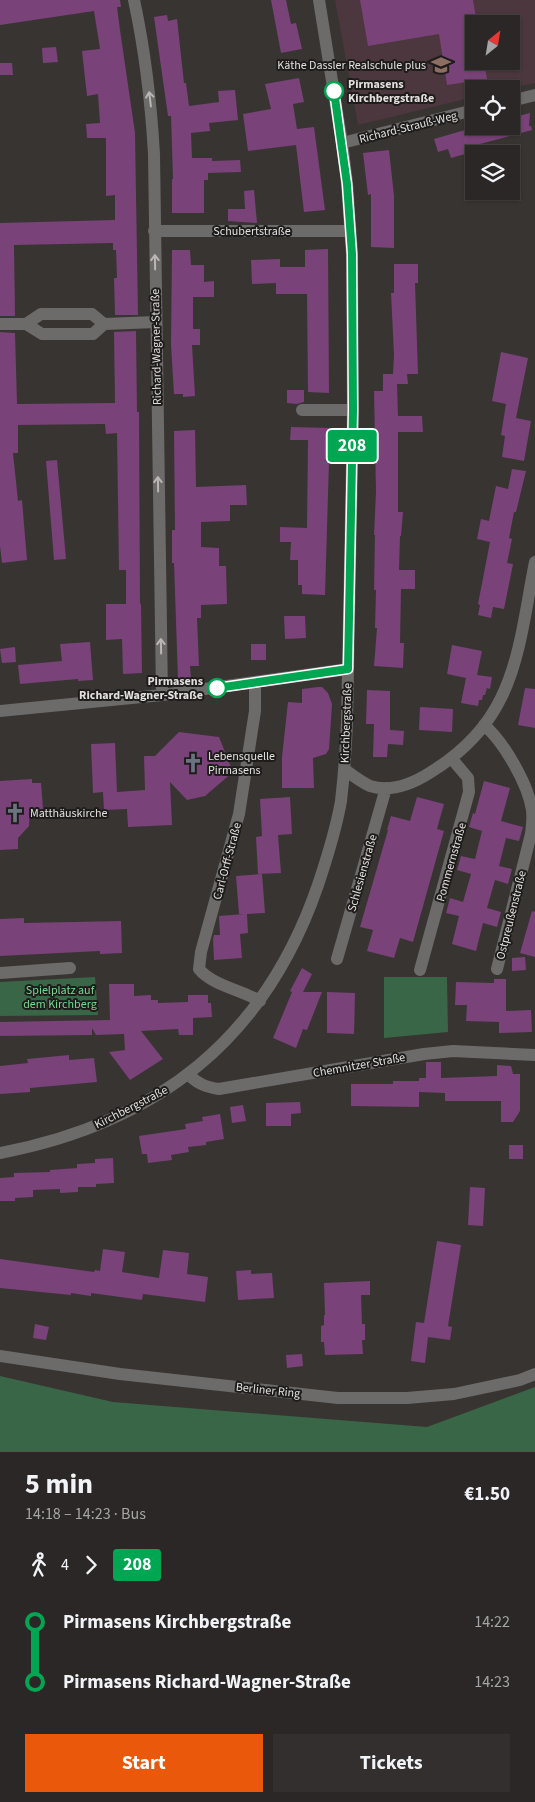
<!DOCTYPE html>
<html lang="en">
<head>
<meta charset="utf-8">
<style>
  :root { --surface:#2a2726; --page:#322f2e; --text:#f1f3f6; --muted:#a5a5a7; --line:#464443; --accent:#ea580c }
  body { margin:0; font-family:"Source Sans 3",sans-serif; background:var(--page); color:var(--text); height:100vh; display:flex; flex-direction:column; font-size:19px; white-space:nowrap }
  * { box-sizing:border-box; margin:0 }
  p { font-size:16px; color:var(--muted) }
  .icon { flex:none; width:28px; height:28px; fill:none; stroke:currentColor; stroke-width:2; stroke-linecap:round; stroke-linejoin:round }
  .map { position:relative; height:1452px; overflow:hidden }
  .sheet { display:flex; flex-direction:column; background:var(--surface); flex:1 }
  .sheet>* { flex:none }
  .badge { padding:0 10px; border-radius:4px; font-size:18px; line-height:32px }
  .needle { width:32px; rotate:30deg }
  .fabs { position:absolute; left:465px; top:15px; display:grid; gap:10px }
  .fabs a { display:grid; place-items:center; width:55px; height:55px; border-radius:0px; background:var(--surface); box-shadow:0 1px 4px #0004,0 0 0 1px var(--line); font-size:25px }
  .map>.badge { position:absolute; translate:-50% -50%; box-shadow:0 0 0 2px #fff }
  .legs { display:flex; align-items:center; gap:8px; height:55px; padding:0 25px; font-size:16px }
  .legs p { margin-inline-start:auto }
  .head { display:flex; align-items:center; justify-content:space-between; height:85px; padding:0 25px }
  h1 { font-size:28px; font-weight:700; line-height:38px }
  .cta { display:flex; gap:10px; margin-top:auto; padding:10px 25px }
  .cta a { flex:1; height:58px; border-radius:0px; background:var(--accent); color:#fff; font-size:20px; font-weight:700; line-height:58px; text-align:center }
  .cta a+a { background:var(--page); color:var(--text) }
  ul { padding:0 25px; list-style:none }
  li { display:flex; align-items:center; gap:18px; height:60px; font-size:19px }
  li i { display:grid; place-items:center; width:8px; height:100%; margin:0 6px; background:currentColor }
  li i::after { content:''; width:12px; height:12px; margin:-6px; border:4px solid; border-radius:50%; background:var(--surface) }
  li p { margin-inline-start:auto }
  li:first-child i { background:linear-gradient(#0000 50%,currentColor 0) }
  li:last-child i { background:linear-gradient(currentColor 50%,#0000 0) }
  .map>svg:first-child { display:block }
</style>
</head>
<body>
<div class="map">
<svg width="535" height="1452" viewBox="0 0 535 1452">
  <rect width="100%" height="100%" fill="#383432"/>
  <path fill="#4b373d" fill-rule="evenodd" d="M335,0H535V83L508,89H474V97L358,125ZM474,24H511V61H474Z"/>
  <path fill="#396646" d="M95,977L98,1015L0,1016V982Z
    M384,977H447L448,1032L384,1038Z
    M0,1376L113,1402L427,1427L535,1387V1452H0Z"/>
  <path fill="#794279" d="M0,0H120L121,7H117L120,30L135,133L138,315H115L114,278H117L116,250H113V243L14,245L15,316H0V223L115,220V195L106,196V138H87L86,124L100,123L98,94L87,96L82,51L100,49L94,11L0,25Z
    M271,0H286L291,24L296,23L302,49L281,53Z
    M360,0H473L477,24H474V61H484L487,79L447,85L439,34L368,46Z
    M167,15L168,21L177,19L184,83H186L189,106L219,102L218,91L235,90L238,120L209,123L210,131L191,133L192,158H212V161L240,160L241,172L208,173V180H204V213H172V179H173L171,116H168L154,17Z
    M56,47L58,62L43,63L42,48Z
    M0,63H12L13,75H0Z
    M299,78L304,102L293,104L297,129L314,127L325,210L304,212L296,145L248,151L243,114L271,109L265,84Z
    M530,113L529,126H531L532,130L480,144L481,146L464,151L465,154L451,158L448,149L438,152L434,139L479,126H511V118Z
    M389,150L394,196V248L371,247V194L368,195L363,153Z
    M254,190L257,223L228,221V209H245L244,191Z
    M328,249L329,393L308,392L307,294H276V283L252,284L251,260L280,259V267H305V250Z
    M172,250H190L191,265H204V282L214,281V297H193V329H200V345H192L195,396L183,397V394H174L171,345Z
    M394,264H418V283H415L418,374H407L408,384H397L398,416H422L423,432H398V512H403L401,536H400L399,570H415V589H401L400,643H404L403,668L374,666L377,628H375L376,590H374L375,535H374L376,492L374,391H383V374H393L394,355L391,293H394Z
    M136,331L137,412H139L140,604H141L142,673L123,674L122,639L106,640V604H126V570H119L117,433L106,434L105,424L18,425V453H13L18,501L22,500L27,560L2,563L0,546V332L15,333L17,404L115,403L114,332Z
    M501,352L528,358L516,418L531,421L524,461L502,457L505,436L501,435L506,404L492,401Z
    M287,390H304V402L297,404L287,403Z
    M291,427L330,428L325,595L302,594V585H298V560H290L291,542H280V527L307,528L308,440H290Z
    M195,430L196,487L246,485L247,505H230V521L201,522V547L219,548V566H226L227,604L201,605V618H197L199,666H190L191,679H178L174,563H172V530H175L174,431Z
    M57,460L66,559L54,560L46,461Z
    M512,469L526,471L516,512H514L509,538L512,539L507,563L513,564L504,609L493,607L491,618L478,615L480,605L478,604L490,542L477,539L481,519L489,521L496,486L508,489Z
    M284,616H305L306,638L285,639Z
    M90,642L93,680L78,681V679L20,684L18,665L62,661L60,644Z
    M251,644H266V660H251Z
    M452,645L482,651L477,675L492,677L490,689L487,688L485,695H483L482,700H479L478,706L461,703L466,678L447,674Z
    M15,647L16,662L2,663L0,649Z
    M318,687H322L328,693L332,704L329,749L326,754L313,758L314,788H282V757L288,702L302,703V689Z
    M525,688L535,689V728L518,725Z
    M367,690L390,691V730L404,731L403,745L388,744L387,757H373L374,724H366Z
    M420,707L453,709L452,732L419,730Z
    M179,732L219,737L233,772L205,796L187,800L170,782L172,825L128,827L127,809L104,810L103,792L93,793L91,744L115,743L117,792L145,790L144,756H155Z
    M32,779V783H41L43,809L30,810L29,826L18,838V849L0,850V781Z
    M484,781L510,788L501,821L523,827L519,841L506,838L499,866L512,869L508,884L495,880L487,908L501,912L497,927L483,923L476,951L452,944L459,916L446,913L450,898L463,902L471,874L457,870L461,856L475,859L482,831L469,827L473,813L475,814Z
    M290,797L292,834L278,835L281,873L258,874L256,837L262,836L260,799Z
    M417,797L444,804L437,829L444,831L413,942L400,938L394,958L367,951L373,930L360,927L388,830H387L391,816L410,821Z
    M262,874L265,913L247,914L248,933L240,934L242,958L214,960L213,939L214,935H220L219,916L244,914H239L236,876Z
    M532,911L535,912V957L520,953Z
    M24,918V923L121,921L122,953L100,954V951L0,956V919Z
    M525,957L526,970L512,971V958Z
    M302,968L312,974L303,992H322L307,1030L303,1029L296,1048L273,1038L292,992L290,991Z
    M494,979H506V1011L531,1010L532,1032L499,1033V1022L466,1021L467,1005H455L456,982L494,983Z
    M109,984H134V996L151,995V1000H158V1003L188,1002V995H208V1003H211L212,1017L193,1018V1035H179L178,1029L141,1031L163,1059L130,1080L109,1052L125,1050L124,1034L96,1035L92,1028V1035L0,1036V1022L110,1020Z
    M327,992L355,993L354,1034L327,1033Z
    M69,1055V1060L94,1058L97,1082L30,1088V1092L0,1094V1066L28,1063L27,1059Z
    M426,1062H441V1078L497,1076V1065L511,1066L513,1074H520V1111L513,1122H501V1101H445V1093L419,1092V1107L351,1106V1084H393V1081H419V1078H426Z
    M300,1102L301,1113L291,1114V1126H266V1103Z
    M243,1105L246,1121L232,1123L230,1107Z
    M220,1114L224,1139L206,1142V1145L188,1147L189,1152L171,1155L172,1160L148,1163L147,1154H142L139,1136L186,1129L185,1124L203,1121L202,1117Z
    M509,1145H523V1159H509Z
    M113,1158L114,1183L96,1184V1187H78V1192L60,1193V1189L33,1190V1197L15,1198V1201H0V1178L14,1177V1173L50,1172V1170L77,1168V1164L95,1163V1159Z
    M470,1187L485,1188L483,1226L468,1225Z
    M437,1241L461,1245L448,1326L452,1327L450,1340L428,1337L425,1363L411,1361L416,1322L424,1323Z
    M103,1249L125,1252L122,1272L159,1278L163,1250L189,1253L187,1274L208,1277L205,1302L143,1294L142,1300L91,1293V1296L71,1293V1295L0,1288V1259L94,1272L95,1270L100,1271Z
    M251,1270V1274L272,1273L274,1298L238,1300L236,1271Z
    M370,1281V1295H361L362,1324H365V1340H362L363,1354L325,1355L324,1342H321V1326L324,1325V1315H325L324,1283Z
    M35,1324L49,1327L46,1340L33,1338Z
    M302,1354L303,1366L287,1368L286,1355Z"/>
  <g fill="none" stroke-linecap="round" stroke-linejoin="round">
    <path stroke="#6d6a6a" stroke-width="12" d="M134,0C145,51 151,102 154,154L162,695
      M511,101L535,95
      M342,143L474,110
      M154,231H350
      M0,324H26L41,314H92L104,324L156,322
      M26,324L42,334H93L104,324
      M302,410H353
      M255,683V711L239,814L201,952L199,969C212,985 241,990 260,1001
      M0,711L162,695L348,669
      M484,725C504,742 528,784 532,810C533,818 532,826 531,834L497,969
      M344,769C352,775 361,782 370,786C392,793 414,783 431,772C460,754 486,729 501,698C521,658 526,606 535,562
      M337,959L386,788
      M420,970L469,792L468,778L452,759
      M0,973L70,968
      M189,1075C198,1084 206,1087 219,1089L424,1054L453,1051L535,1055
      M0,1153C158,1123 265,1039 318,885C327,858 336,830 341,801C344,775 346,748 347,722L353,410L352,254L347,183L342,143L319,0
      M0,1356L120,1374L338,1398H407L454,1394L520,1380L535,1374"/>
  </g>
  <defs><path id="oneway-shaft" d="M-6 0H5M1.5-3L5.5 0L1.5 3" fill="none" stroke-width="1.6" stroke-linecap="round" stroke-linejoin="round" transform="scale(1.25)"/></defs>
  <g stroke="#b9b6b5">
    <use href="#oneway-shaft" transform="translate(150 99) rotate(-97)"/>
    <use href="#oneway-shaft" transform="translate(155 262) rotate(-91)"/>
    <use href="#oneway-shaft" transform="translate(158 484) rotate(-91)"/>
    <use href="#oneway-shaft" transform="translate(161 646) rotate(-91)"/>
  </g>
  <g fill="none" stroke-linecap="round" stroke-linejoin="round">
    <defs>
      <path id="line-1" d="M217,688L348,669L353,410L352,254L347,184L334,91"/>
    </defs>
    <use href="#line-1" stroke="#fff" stroke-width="11"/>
    <use href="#line-1" stroke="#00a651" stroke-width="8"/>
  </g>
  <defs>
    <symbol id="school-bare" viewBox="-9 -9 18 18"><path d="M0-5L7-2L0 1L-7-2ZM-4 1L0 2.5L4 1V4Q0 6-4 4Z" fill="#8d6e63" stroke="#1e1c1b" stroke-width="2.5" paint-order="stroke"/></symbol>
    <symbol id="church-bare" viewBox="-9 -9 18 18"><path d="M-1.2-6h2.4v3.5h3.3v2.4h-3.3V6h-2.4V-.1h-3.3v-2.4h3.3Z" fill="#6b7280" stroke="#1e1c1b" stroke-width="2.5" paint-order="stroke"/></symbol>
  </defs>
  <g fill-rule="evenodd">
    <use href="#school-bare" x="427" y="51" width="28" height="28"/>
    <use href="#church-bare" x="179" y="749" width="28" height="28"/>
    <use href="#church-bare" x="1" y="799" width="28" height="28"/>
  </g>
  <g fill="#fff" stroke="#00a651" stroke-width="2.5">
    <circle cx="334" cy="91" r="9"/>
    <circle cx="217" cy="688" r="9"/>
  </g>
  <g text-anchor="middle" stroke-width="4" stroke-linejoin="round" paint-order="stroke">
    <g font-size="12" fill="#e2dfdd" stroke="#1e1c1b" text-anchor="start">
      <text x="426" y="69" text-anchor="end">Käthe Dassler Realschule plus</text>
      <text x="208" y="760">Lebensquelle<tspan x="208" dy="14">Pirmasens</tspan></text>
      <text x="30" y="817">Matthäuskirche</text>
    </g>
    <g font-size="12" font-weight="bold" fill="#e2dfdd" stroke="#1e1c1b" text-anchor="start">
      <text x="348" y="88">Pirmasens<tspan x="348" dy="14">Kirchbergstraße</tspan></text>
      <text x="203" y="685" text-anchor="end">Pirmasens<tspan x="203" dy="14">Richard-Wagner-Straße</tspan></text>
    </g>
    <g font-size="12" fill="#e2dfdd" stroke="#1e1c1b">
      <text transform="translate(408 127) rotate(-14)" y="4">Richard-Strauß-Weg</text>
      <text x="252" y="235">Schubertstraße</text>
      <text transform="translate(156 347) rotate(-91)" y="4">Richard-Wagner-Straße</text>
      <text transform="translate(346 723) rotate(-88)" y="4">Kirchbergstraße</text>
      <text transform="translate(227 861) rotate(-75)" y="4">Carl-Orff-Straße</text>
      <text transform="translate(451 862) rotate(-74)" y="4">Pommernstraße</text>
      <text transform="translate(362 873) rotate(-74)" y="4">Schlesienstraße</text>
      <text transform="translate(511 915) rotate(-76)" y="4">Ostpreußenstraße</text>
      <text transform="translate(359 1065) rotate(-10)" y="4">Chemnitzer Straße</text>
      <text transform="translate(131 1107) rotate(-27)" y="4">Kirchbergstraße</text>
      <text transform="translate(268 1390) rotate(6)" y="4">Berliner Ring</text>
    </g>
    <g font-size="12" fill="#76d994" stroke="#1e1c1b">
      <text x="60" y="994">Spielplatz auf<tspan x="60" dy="14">dem Kirchberg</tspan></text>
    </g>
  </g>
</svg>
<div class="fabs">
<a><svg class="needle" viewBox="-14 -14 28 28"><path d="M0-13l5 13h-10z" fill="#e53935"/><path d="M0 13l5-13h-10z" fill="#a5a5a7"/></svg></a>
<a><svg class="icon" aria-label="locate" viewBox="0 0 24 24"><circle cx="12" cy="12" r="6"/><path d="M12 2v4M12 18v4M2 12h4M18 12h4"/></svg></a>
<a><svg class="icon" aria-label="layers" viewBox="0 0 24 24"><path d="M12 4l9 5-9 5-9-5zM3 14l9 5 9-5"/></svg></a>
</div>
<b class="badge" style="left:352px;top:446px;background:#00a651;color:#fff">208</b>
</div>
<section class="sheet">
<div class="head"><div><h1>5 min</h1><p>14:18 – 14:23 · Bus</p></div><b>€1.50</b></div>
<div class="legs"><svg class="icon" aria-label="walk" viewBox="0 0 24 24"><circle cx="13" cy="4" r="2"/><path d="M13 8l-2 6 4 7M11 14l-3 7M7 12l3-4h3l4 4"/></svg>4<svg class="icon" aria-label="forward" viewBox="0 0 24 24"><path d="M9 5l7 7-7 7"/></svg><b class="badge" style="background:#00a651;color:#fff">208</b></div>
<ul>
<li><i style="color:#00a651"></i><b>Pirmasens Kirchbergstraße</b><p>14:22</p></li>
<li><i style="color:#00a651"></i><b>Pirmasens Richard-Wagner-Straße</b><p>14:23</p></li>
</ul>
<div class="cta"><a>Start</a><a>Tickets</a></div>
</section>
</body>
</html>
